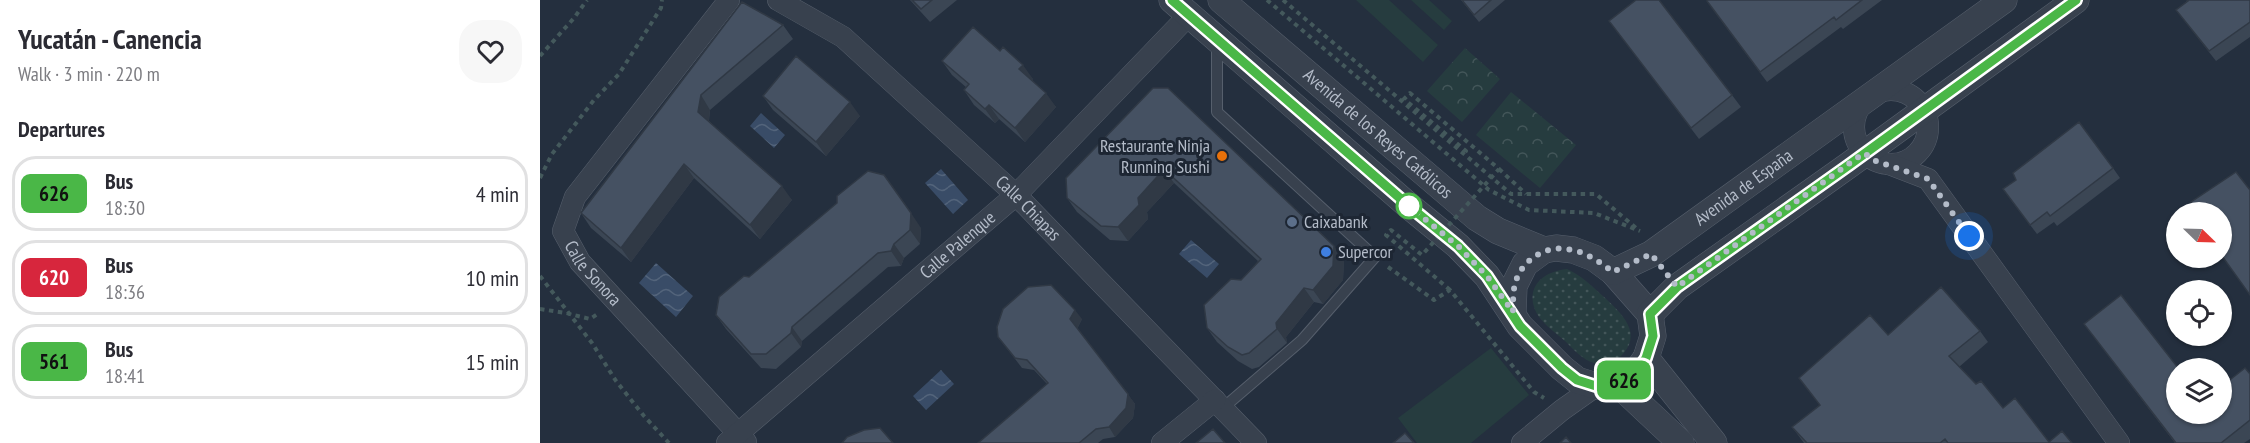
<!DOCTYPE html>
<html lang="en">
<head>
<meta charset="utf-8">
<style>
  :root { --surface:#fff; --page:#f7f7f7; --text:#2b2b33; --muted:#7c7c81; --line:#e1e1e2 }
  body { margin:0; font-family:"PT Sans Narrow",sans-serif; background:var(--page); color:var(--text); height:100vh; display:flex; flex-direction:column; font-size:22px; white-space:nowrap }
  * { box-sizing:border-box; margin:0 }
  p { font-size:20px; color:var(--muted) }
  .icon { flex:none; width:33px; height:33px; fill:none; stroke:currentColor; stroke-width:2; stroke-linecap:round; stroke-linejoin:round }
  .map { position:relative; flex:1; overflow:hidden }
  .panel { display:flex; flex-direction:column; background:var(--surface); width:540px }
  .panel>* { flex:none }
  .badge { padding:0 12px; border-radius:9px; font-size:21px; line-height:39px }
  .needle { width:39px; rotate:113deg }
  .buttons { position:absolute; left:1626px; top:202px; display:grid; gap:12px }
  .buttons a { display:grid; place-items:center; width:66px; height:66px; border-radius:50%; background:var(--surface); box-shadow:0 2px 4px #0004; font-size:30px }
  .you { position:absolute; width:30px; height:30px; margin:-15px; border:4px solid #fff; border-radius:50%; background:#1a73e8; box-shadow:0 0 0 9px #1a73e833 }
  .map>.badge { position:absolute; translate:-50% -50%; box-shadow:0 0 0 3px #fff }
  h2 { padding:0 18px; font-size:22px; line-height:54px }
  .round { display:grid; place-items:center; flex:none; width:63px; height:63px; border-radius:24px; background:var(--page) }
  .headline { display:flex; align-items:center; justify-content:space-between; height:102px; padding:0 18px }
  h1 { font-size:28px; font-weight:700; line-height:45px }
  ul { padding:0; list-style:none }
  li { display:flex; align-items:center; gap:18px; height:75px; margin:0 12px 9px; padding:0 6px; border:3px solid var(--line); border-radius:24px }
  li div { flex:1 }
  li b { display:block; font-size:22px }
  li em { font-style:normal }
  li .badge { min-width:66px; font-weight:700; text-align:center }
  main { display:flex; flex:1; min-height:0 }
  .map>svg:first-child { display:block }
</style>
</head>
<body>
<main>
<section class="panel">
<div class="headline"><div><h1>Yucatán - Canencia</h1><p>Walk · 3 min · 220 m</p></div><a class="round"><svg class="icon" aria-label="heart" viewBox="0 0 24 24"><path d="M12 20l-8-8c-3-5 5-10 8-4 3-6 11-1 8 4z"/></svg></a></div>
<h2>Departures</h2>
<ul>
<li><span class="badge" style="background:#4ab747;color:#111">626</span><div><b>Bus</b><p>18:30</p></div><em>4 min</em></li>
<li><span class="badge" style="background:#d7263d;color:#fff">620</span><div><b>Bus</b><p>18:36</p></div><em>10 min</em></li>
<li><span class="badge" style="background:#4ab747;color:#111">561</span><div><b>Bus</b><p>18:41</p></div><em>15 min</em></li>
</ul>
</section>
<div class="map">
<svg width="1710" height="443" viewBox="0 0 1710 443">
  <defs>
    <pattern id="park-crowns" width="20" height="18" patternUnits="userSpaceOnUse" patternTransform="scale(1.5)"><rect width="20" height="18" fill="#263c3f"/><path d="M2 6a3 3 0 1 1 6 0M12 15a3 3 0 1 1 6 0" fill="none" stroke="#435659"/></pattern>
    <pattern id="garden-dots" width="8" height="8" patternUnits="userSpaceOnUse" patternTransform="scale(1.5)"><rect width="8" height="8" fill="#263c3f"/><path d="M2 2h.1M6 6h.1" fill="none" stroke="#435659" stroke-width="1.8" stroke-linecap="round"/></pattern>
    <pattern id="water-waves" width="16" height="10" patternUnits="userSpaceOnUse" patternTransform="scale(1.5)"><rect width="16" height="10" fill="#394c67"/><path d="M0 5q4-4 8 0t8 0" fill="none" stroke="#53647b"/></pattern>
  </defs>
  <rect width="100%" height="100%" fill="#242f3e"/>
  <path fill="#263c3f" d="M816,0H849L898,45L883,62Z
    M871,0H889L912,21L904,30Z
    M951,348L989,395L931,443H877L858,418Z"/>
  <path fill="url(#park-crowns)" d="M925,48L960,79L922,122L887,91Z
    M971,92L1036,145L1000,188L936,135Z"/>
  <path fill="url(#garden-dots)" d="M1027,269C1042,276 1052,286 1064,297C1081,313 1105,334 1080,357C1074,363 1063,365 1054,363C1043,360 1033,349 1025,341C1015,332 998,321 994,307C987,283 1007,271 1027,269Z"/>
  <path fill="url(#water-waves)" d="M221,113L245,135L234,148L210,126Z
    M401,169L428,200L413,214L385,183Z
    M651,240L679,264L667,278L639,254Z
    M116,263L153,296L136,317L99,283Z
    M401,370L414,384L386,410L373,396Z"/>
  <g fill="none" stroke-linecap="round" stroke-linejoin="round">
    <defs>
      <path id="service" d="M677,41V112L835,257L762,340L683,408"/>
      <g id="minor">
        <path id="s1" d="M189,0L35,197L23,231L40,262L206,442"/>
        <path id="s2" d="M238,0L303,37L476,195L716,443"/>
        <circle cx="1351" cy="127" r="37"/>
        <path d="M1349,164L1388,179L1579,443"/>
        <path id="s3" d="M187,443L476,195L649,15"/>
        <path d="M622,443L675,400"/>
        <path d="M982,443L1022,410L1056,386"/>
      </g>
      <g id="tertiary">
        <path d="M632,0L869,206L918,246L947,276L980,326L1022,368L1037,380L1056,386L1078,384L1096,372L1106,358L1113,336L1110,314L1073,272L1054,258L1033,250L1016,248L1004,250L985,264L974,286L973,312"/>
        <path id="s4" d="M681,0L937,218L958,231L1004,250"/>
        <path id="s5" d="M1073,272L1111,254L1464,0"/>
        <path d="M1110,314L1137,287L1309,165L1536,0"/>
        <path d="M1106,358L1174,443"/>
        <path d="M1078,384L1141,443"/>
      </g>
    </defs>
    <use href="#service" stroke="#565f6c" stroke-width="12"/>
    <use href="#minor" stroke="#565f6c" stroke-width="22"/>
    <use href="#tertiary" stroke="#565f6c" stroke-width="27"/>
    <path stroke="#44595c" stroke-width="4" stroke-dasharray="4.5 4.5" stroke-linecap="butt" d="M727,0L949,190L989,210L1054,213L1100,231
      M743,0L971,194H1056L1096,228
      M0,56L34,18L47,0
      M959,169L986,194
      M0,178L12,154L54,100L79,74L121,8L122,0
      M848,267L894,300L910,290L994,392L1004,398
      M0,276L52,343L76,381L104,416L129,443
      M0,309L26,313L50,319L59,313"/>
    <use href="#service" stroke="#38414e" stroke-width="10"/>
    <use href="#minor" stroke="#38414e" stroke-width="21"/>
    <use href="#tertiary" stroke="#38414e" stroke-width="26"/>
    <path stroke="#44595c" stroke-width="4" stroke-dasharray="4.5 4.5" stroke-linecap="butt" d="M910,290L846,235L851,230L882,255L959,169L870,93L864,99L926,151L924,154"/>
  </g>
  <path fill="#3b4654" d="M370,0H417L390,22Z
    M921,0H965L939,22Z
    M1168,0H1342L1303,29L1301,27L1227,82L1174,11Z
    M1710,0V37L1676,61L1636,10L1647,1Z
    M202,2L243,25L253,39L170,110L169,121L252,200L220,239L154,178L91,262L51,228L41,213Z
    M1069,21L1192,95L1201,107L1159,139Z
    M460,51L493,79L492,80L516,107L485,142L459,119L455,123L434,105L424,90L427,88L412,75L402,61Z
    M613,88L804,260L803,280L783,304L774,302L746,337L747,343L719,367L712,369L698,361L677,342L667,328L718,261L634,183L607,212L608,219L588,241L570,240L537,212L527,198Z
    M223,96L320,116L286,156L233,110Z
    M1573,168L1580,178L1517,226L1514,222L1497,234L1470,199Z
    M297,203L381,228L380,244L364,258L361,266L348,267L262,341L261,347L236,369L221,368L186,329L176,315L209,277Z
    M542,319L537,329L595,404L593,418L575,437L563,439L558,443H438L507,384L494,370L482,368L458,337Z
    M1544,324L1636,414H1682L1710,374V439L1704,443H1635Z
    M1440,331L1448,342L1419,367L1436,384L1463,408L1509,442L1532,443H1264L1252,427L1280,405L1259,378L1348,335Z"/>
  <path fill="#303945" d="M483,65L493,79L489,83L479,69Z
    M506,93L516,107L485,142L475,128Z
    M161,95L170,110L168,126L158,112Z
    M310,102L320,116L286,156L276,142Z
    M449,105L459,119L455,123L445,109Z
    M144,164L154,178L91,262L81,248Z
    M624,169L634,183L607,212L608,219L588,241L578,227L598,198Z
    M242,186L252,200L220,239L210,225Z
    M371,213L381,228L380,244L370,230Z
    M354,244L364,258L361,266L351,251Z
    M794,246L804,260L803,280L783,304L773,290Z
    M764,288L774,302L746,337L747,343L737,329L736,323Z
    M535,310L542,319L537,329L530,319Z
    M252,327L262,341L261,347L251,333Z
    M588,394L595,404L593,418L575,437L569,427Z"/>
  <path fill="#455162" stroke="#303945" stroke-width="1.5" d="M372,0H392L381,9Z
    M922,0H951L934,15Z
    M1096,0H1119L1192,95L1151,128L1069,21Z
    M1168,0H1322L1296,20L1294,17L1220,72L1167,1Z
    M1647,0H1710V22L1669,51L1636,10L1648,1Z
    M202,2L243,25L161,95L158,112L242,186L210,225L144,164L81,248L41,213Z
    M433,27L460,51L463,47L483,65L479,69L506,93L475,128L449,105L445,109L424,90L429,84L402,61Z
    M256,56L310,102L276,142L223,96Z
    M613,88H628L794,246L793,266L773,290L764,288L736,323L737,329L709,353L702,355L688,347L667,328L664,305L691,279L701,280L721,259L624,169L598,198L599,205L578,227L561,226L527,198L526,178Z
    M1539,122L1573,168L1510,216L1507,212L1490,225L1463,189L1476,180L1473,173Z
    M328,171L344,175L371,213L370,230L354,244L351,251L338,253L252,327L251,333L226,354H211L176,315L179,297L204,276L209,277L297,203V196Z
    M1696,172L1710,190V295L1682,256V213H1659L1651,202Z
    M511,285L535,310L530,319L588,394L586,408L569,427L556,429L539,443H438L508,383L487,360L475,358L458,337L457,327L463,309L488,287Z
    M1401,287L1440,331L1409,356L1436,384L1441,381L1463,408L1475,398L1509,442L1522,431L1532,443H1408L1405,439L1400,443H1267L1252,427L1280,405L1259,378L1330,315L1348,335Z
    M1581,295L1639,369H1636V414H1682V386L1705,368L1710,374V420L1681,443H1636L1544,324Z
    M340,428L353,443H302L307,437L324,430Z
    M673,429L685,443H656Z
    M865,433L874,443H853Z
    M1026,437L1031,443H1020Z"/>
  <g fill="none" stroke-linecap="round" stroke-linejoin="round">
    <defs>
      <path id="line" d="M632,0L869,206L918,246L947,276L980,326L1022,368L1037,380L1056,386H1068L1078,384L1096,372L1106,358L1113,336L1110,314L1137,287L1309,165L1536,0"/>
    </defs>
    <use href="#line" stroke="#fff" stroke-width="14"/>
    <use href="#line" stroke="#4ab747" stroke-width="9"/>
    <path stroke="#b4bcc9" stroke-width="6" stroke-dasharray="0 10.8" d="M869,206L918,246L947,276L973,312C973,304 973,296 974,289C978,261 1006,243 1032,250C1048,253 1061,263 1073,272L1111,254L1137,287L1324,153L1336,161L1388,179L1429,236"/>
  </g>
  <circle fill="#e8710a" stroke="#1d2633" stroke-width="2" cx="682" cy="156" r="6"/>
  <circle fill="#fff" stroke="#4ab747" stroke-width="3" cx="869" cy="206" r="12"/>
  <circle fill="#5c6f8a" stroke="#1d2633" stroke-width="2" cx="752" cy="222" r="6"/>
  <circle fill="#3f7fe0" stroke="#1d2633" stroke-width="2" cx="786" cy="252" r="6"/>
  <g text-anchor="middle" stroke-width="6" stroke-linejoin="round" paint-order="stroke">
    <g font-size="18" fill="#b4bcc9" stroke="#1d2633">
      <text dy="6" stroke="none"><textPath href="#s4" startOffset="206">Avenida de los Reyes Católicos</textPath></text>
      <text dy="6" stroke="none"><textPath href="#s5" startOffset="156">Avenida de España</textPath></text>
      <text dy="6" stroke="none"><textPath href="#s2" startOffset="327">Calle Chiapas</textPath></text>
      <text dy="6" stroke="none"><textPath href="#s3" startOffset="304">Calle Palenque</textPath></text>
      <text dy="6" stroke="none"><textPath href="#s1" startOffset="338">Calle Sonora</textPath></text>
    </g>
    <g font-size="18" fill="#b4bcc9" stroke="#1d2633" text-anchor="start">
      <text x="670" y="152" text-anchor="end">Restaurante Ninja<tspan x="670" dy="21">Running Sushi</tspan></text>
      <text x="764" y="228">Caixabank</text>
      <text x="798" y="258">Supercor</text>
    </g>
  </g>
</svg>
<div class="buttons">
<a><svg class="needle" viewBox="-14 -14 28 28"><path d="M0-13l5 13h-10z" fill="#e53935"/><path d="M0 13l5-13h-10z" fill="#7c7c81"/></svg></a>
<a><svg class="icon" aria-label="locate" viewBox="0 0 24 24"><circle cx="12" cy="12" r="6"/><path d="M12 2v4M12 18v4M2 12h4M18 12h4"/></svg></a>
<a><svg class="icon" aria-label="layers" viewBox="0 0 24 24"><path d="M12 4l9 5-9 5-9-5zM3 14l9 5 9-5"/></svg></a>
</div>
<div class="you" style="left:1429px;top:236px"></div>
<b class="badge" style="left:1084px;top:380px;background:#4ab747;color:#111">626</b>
</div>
</main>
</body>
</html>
